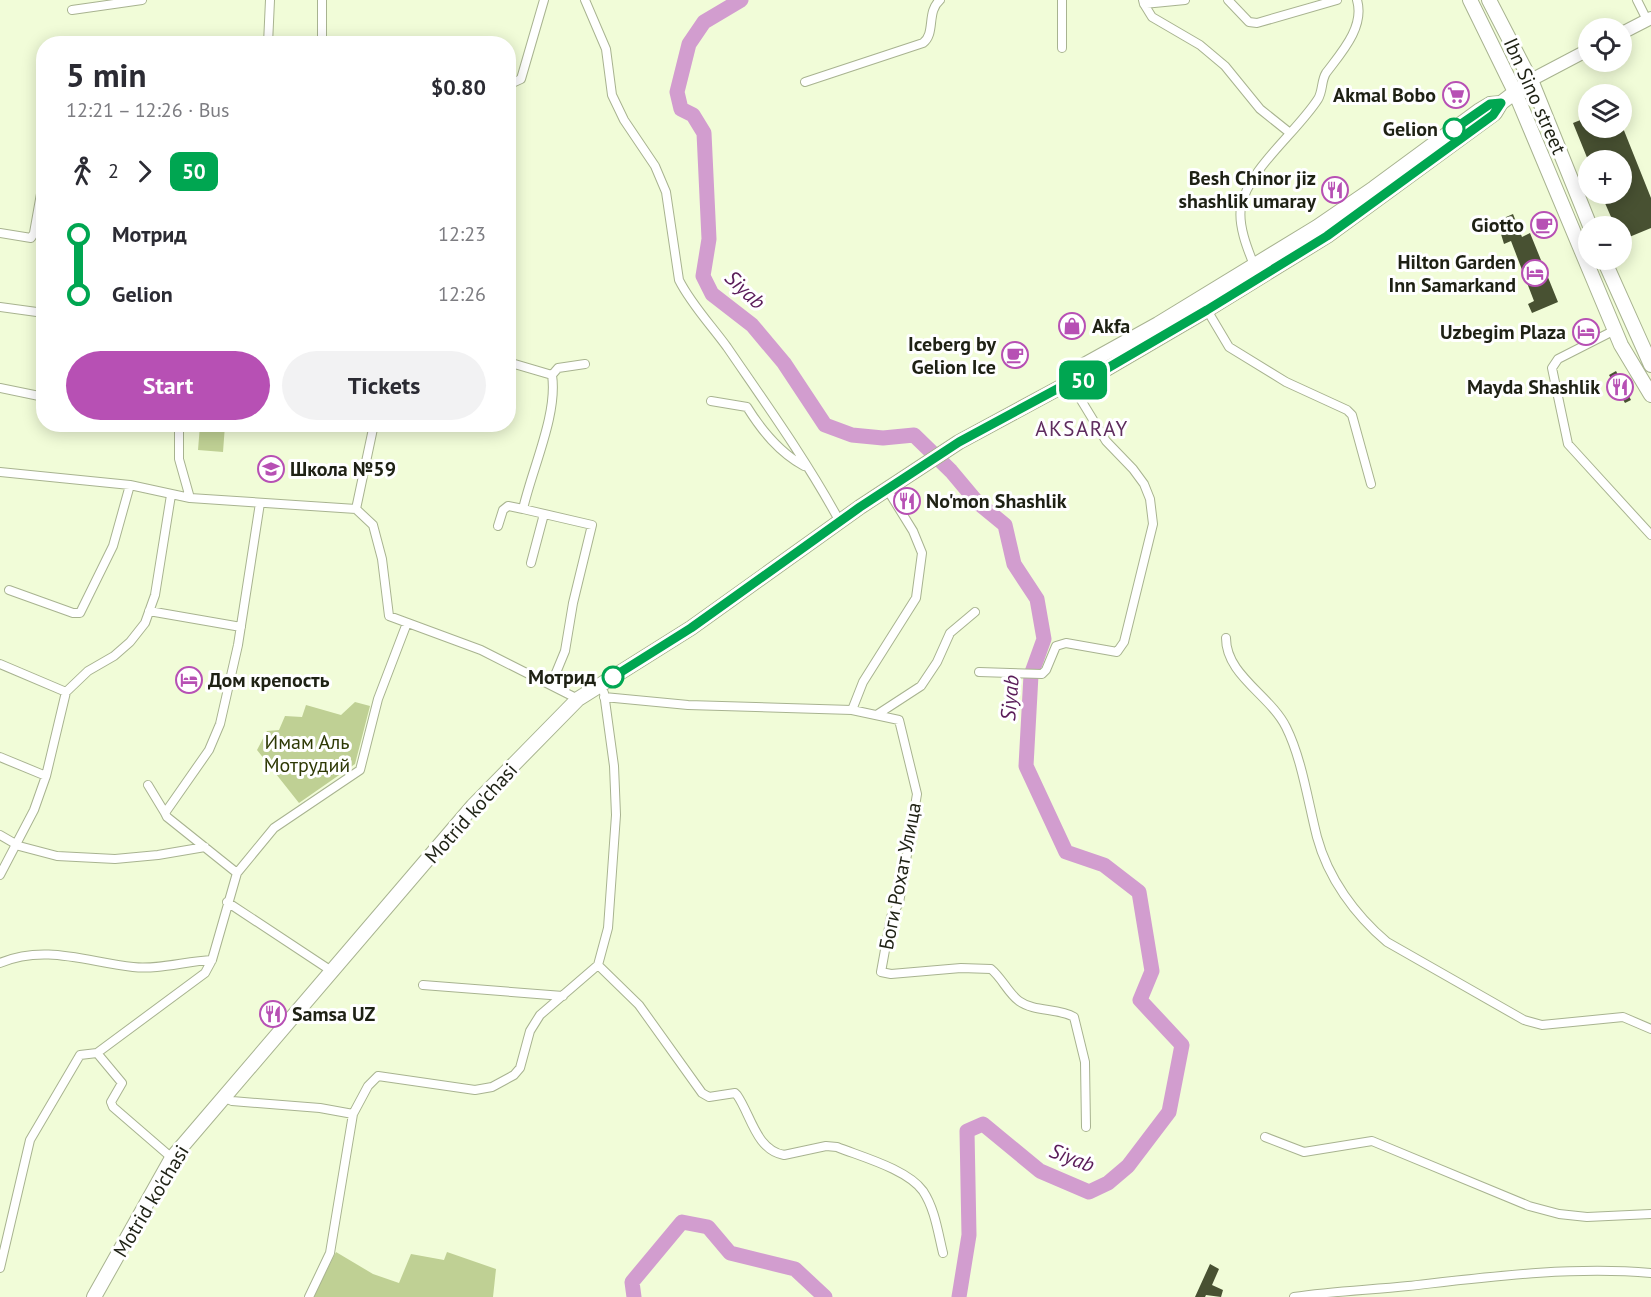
<!DOCTYPE html>
<html lang="en">
<head>
<meta charset="utf-8">
<style>
  :root { --surface:#fff; --page:#f2f2f3; --text:#2b2b33; --muted:#7c7c81; --accent:#b750b4 }
  body { margin:0; font-family:"PT Sans",sans-serif; background:var(--page); color:var(--text); height:100vh; display:flex; flex-direction:column; font-size:22px; white-space:nowrap }
  * { box-sizing:border-box; margin:0 }
  p { font-size:20px; color:var(--muted) }
  .icon { flex:none; width:33px; height:33px; fill:none; stroke:currentColor; stroke-width:2; stroke-linecap:round; stroke-linejoin:round }
  .map { position:relative; flex:1; overflow:hidden }
  .panel { position:absolute; left:36px; top:36px; width:480px; height:396px; display:flex; flex-direction:column; background:var(--surface); border-radius:24px; box-shadow:0 3px 15px #0003 }
  .panel>* { flex:none }
  .badge { padding:0 12px; border-radius:9px; font-size:21px; line-height:39px }
  .tools { position:absolute; left:1578px; top:18px; display:grid; gap:12px }
  .tools a { display:grid; place-items:center; width:54px; height:54px; border-radius:50%; background:var(--surface); box-shadow:0 3px 15px #0003; font-size:30px }
  .map>.badge { position:absolute; translate:-50% -50%; box-shadow:0 0 0 3px #fff }
  .legs { display:flex; align-items:center; gap:9px; height:66px; padding:0 30px; font-size:20px }
  .legs p { margin-inline-start:auto }
  .summary { display:flex; align-items:center; justify-content:space-between; height:102px; padding:0 30px }
  h1 { font-size:33px; font-weight:700; line-height:45px }
  .button { display:flex; gap:12px; margin-top:auto; padding:12px 30px }
  .button a { flex:1; height:69px; border-radius:36px; background:var(--accent); color:#fff; font-size:24px; font-weight:700; line-height:69px; text-align:center }
  .button a+a { background:var(--page); color:var(--text) }
  ul { padding:0 30px; list-style:none }
  li { display:flex; align-items:center; gap:21px; height:60px; font-size:22px }
  li i { display:grid; place-items:center; width:9px; height:100%; margin:0 8px; background:currentColor }
  li i::after { content:''; width:15px; height:15px; margin:-8px; border:4px solid; border-radius:50%; background:var(--surface) }
  li p { margin-inline-start:auto }
  li:first-child i { background:linear-gradient(#0000 50%,currentColor 0) }
  li:last-child i { background:linear-gradient(currentColor 50%,#0000 0) }
  .map>svg:first-child { display:block }
</style>
</head>
<body>
<div class="map">
<svg width="1651" height="1297" viewBox="0 0 1651 1297">
  <rect width="100%" height="100%" fill="#f1fcd8"/>
  <path fill="#bfd094" d="M200,425H225L223,452L198,450Z
    M355,702L370,706L355,764L299,803L257,750L267,731L279,730L285,716L302,717L306,705L341,715Z
    M336,1252L373,1274L399,1283L411,1254L444,1260L447,1252L496,1269L493,1297H313Z"/>
  <g fill="none" stroke-linecap="round" stroke-linejoin="round">
    <path stroke="#d29dcf" stroke-width="15" d="M741,0L704,22L689,44L677,92L681,109L693,115L704,133L709,239L703,276L712,294L752,325L784,363L825,425L852,435L883,438L914,435L951,471L977,502L1005,525L1014,564L1037,599L1044,639L1031,675L1026,766L1066,852L1104,865L1139,892L1152,971L1140,1000L1182,1045L1169,1112L1128,1166L1108,1183L1089,1192L1040,1171L983,1124L967,1131L969,1235L959,1297
      M634,1297L632,1282L682,1222L708,1227L730,1253L795,1269L825,1297"/>
  </g>
  <path fill="#485132" d="M1588,117V128H1623L1651,198V228L1622,240V226H1615L1601,194H1622V160H1588L1573,123Z
    M1513,214L1522,237L1530,233L1558,302L1532,313L1528,304L1534,301L1511,241L1504,244L1497,221Z
    M1616,371L1631,400L1625,403L1609,375Z
    M1210,1264L1219,1269L1212,1285L1223,1290L1221,1297L1206,1295L1205,1297H1195Z"/>
  <g fill="none" stroke-linecap="round" stroke-linejoin="round">
    <defs>
      <path id="street" d="M322,0V44
        M585,0L606,49L612,95L624,120L655,166L666,192L679,280C691,304 711,325 727,347C766,404 807,461 840,522
        M1143,0L1144,4L1185,0
        M1228,0L1249,22L1257,23L1337,0
        M1637,0L1647,20
        M1144,4L1152,17L1200,45L1225,66L1260,109L1290,133
        M72,10L142,0
        M268,44L270,0
        M1062,48V0
        M805,82L923,43C936,33 926,12 940,0
        M508,85L521,79L544,0
        M0,233L31,238L34,233L44,177
        M1254,265C1247,248 1238,225 1241,207C1248,169 1297,132 1318,99C1323,91 1321,81 1326,73C1341,53 1365,27 1357,0
        M0,307L44,313
        M1207,310L1229,347L1286,382L1347,410L1352,415L1371,484
        M1615,330L1558,359L1552,368L1568,444L1651,535
        M508,362L552,375C558,414 532,469 523,509L592,525L573,603L565,651L551,685
        M552,375L558,368L585,364
        M0,388L44,397
        M711,401L747,407C762,431 779,452 804,466
        M179,424V459L190,498
        M0,472L130,485L190,498L356,509L373,525L382,559L389,616L481,650L578,699
        M356,509L374,424
        M498,526L503,510L508,506L523,509
        M531,563L544,514
        M9,590L73,613H80L113,546L130,485
        M149,611L241,627
        M1226,638C1226,675 1270,695 1286,727C1302,759 1308,802 1317,837C1328,878 1355,915 1387,942L1524,1020L1542,1025L1623,1017L1651,1029
        M0,664L66,692
        M979,672L1042,674L1046,670L1056,646L1066,643L1117,652L1124,642L1153,524L1150,499L1144,484L1133,469L1106,441L1070,382
        M604,697L688,705L852,710L899,720L917,794L899,903L891,917L881,972L891,974L961,968L991,969C1002,978 1008,993 1019,1001C1034,1012 1058,1008 1074,1017L1085,1062L1086,1127
        M852,710L863,682L916,598L922,553L913,531L887,489
        M878,714L921,686L937,662L950,633L975,612
        M0,757L46,776
        M148,785L165,813
        M0,835L19,846L57,856L115,859L158,855L205,847
        M237,873L167,817L165,813L209,750L220,724L238,645L260,503
        M0,875L34,810L46,776L66,692L88,671L114,656L130,642L145,623L155,595L171,495
        M227,902L333,972
        M0,963C45,944 87,962 133,967C159,970 186,961 212,960
        M598,965L639,1005L702,1093L709,1097L735,1093L737,1095C751,1115 756,1150 784,1155L826,1146L837,1147C862,1157 907,1169 923,1191C935,1209 938,1233 943,1253
        M423,985L563,996
        M97,1053L122,1083L111,1102L113,1107L172,1158
        M223,1097L232,1101L320,1108L353,1114L368,1086L378,1076L475,1090L492,1087L514,1075L520,1068L530,1031L540,1015L598,965L608,928L616,815L614,766L604,693
        M1265,1137L1304,1152L1372,1141L1529,1206L1559,1214L1587,1217L1651,1214
        M0,1268L30,1140L80,1055L97,1053L205,973L212,960L237,873L274,828L360,770L378,699L407,623
        M309,1297L330,1253L353,1114
        M1294,1297C1332,1291 1370,1290 1408,1286C1488,1277 1571,1266 1651,1273"/>
      <path id="secondary" d="M1622,33L1651,18
        M1531,80L1588,50"/>
      <path id="primary" d="M1470,0L1515,92L1621,345L1651,395
        M1489,0L1533,85L1590,226
        M1604,260L1651,365
        M1070,382L1084,365L1158,324L1317,227L1374,188L1480,110L1490,104L1501,103
        M94,1297L172,1158L473,806L578,699L691,628L860,507L959,442L1070,382L1089,379L1207,310L1327,236L1495,113L1501,103L1531,80"/>
    </defs>
    <use href="#street" stroke="#a8b390" stroke-width="10"/>
    <use href="#secondary" stroke="#a8b390" stroke-width="14"/>
    <use href="#primary" stroke="#a8b390" stroke-width="16"/>
    <use href="#street" stroke="#fff" stroke-width="8"/>
    <use href="#secondary" stroke="#fff" stroke-width="12"/>
    <use href="#primary" stroke="#fff" stroke-width="14"/>
  </g>
  <g fill="none" stroke-linecap="round" stroke-linejoin="round">
    <defs>
      <path id="line-1" d="M613,677L691,628L860,507L959,442L1070,382L1089,379L1207,310L1327,236L1493,115L1501,103L1490,104L1454,129"/>
    </defs>
    <use href="#line-1" stroke="#fff" stroke-width="14"/>
    <use href="#line-1" stroke="#00a651" stroke-width="9"/>
  </g>
  <defs>
    <symbol id="supermarket-ring" viewBox="-11 -11 22 22"><circle r="9.5" fill="#fff" stroke="#b750b4" stroke-width="1.5"/><path d="M-6-5.5h2.5l.6 2H6L4.5 2H-2.5L-4.4-4H-6ZM-1.5 3.2a1.3 1.3 0 1 0 .1 0ZM3 3.2a1.3 1.3 0 1 0 .1 0Z" fill="#b750b4"/></symbol>
    <symbol id="restaurant-ring" viewBox="-11 -11 22 22"><circle r="9.5" fill="#fff" stroke="#b750b4" stroke-width="1.5"/><path d="M-5-6h1v4h1v-4h1v4h1v-4h1v5L-1.5 .5V6h-2V.5L-5-1ZM5-6V6H3V1.5H1.5Q1.5-4 5-6Z" fill="#b750b4"/></symbol>
    <symbol id="cafe-ring" viewBox="-11 -11 22 22"><circle r="9.5" fill="#fff" stroke="#b750b4" stroke-width="1.5"/><path d="M-5.5-4.5H6V0H3Q3 3.5 0 3.5H-2.5Q-5.5 3.5-5.5 0ZM3-3.2v2h1.7v-2ZM-6 4.5H4V6H-6Z" fill="#b750b4"/></symbol>
    <symbol id="hotel-ring" viewBox="-11 -11 22 22"><circle r="9.5" fill="#fff" stroke="#b750b4" stroke-width="1.5"/><path d="M-6-4.5h1.5V1H6V5H4.5V3h-9V5H-6ZM-4 0a1.8 1.8 0 1 1 3.6 0ZM.5 0V-2.5h3Q6-2.5 6 0Z" fill="#b750b4"/></symbol>
    <symbol id="shop-ring" viewBox="-11 -11 22 22"><circle r="9.5" fill="#fff" stroke="#b750b4" stroke-width="1.5"/><path d="M-5-2.5h2.3a2.7 3.5 0 0 1 5.4 0H5L5.5 6h-11ZM-1.5-2.5h3a1.5 2.3 0 0 0-3 0Z" fill="#b750b4"/></symbol>
    <symbol id="school-ring" viewBox="-11 -11 22 22"><circle r="9.5" fill="#fff" stroke="#b750b4" stroke-width="1.5"/><path d="M0-5L7-2L0 1L-7-2ZM-4 1L0 2.5L4 1V4Q0 6-4 4Z" fill="#b750b4"/></symbol>
  </defs>
  <g fill-rule="evenodd">
    <use href="#supermarket-ring" x="1441" y="80" width="30" height="30"/>
    <use href="#restaurant-ring" x="1320" y="175" width="30" height="30"/>
    <use href="#cafe-ring" x="1529" y="210" width="30" height="30"/>
    <use href="#hotel-ring" x="1520" y="258" width="30" height="30"/>
    <use href="#shop-ring" x="1057" y="311" width="30" height="30"/>
    <use href="#hotel-ring" x="1571" y="317" width="30" height="30"/>
    <use href="#cafe-ring" x="1000" y="340" width="30" height="30"/>
    <use href="#restaurant-ring" x="1605" y="372" width="30" height="30"/>
    <use href="#school-ring" x="256" y="454" width="30" height="30"/>
    <use href="#restaurant-ring" x="892" y="486" width="30" height="30"/>
    <use href="#hotel-ring" x="174" y="665" width="30" height="30"/>
    <use href="#restaurant-ring" x="258" y="999" width="30" height="30"/>
  </g>
  <g fill="#fff" stroke="#00a651" stroke-width="3">
    <circle cx="1454" cy="129" r="10"/>
    <circle cx="613" cy="677" r="10"/>
  </g>
  <g text-anchor="middle" stroke-width="6" stroke-linejoin="round" paint-order="stroke">
    <g font-size="20" font-weight="bold" fill="#1e2114" stroke="#fff" text-anchor="end">
      <text x="1436" y="102">Akmal Bobo</text>
      <text x="1316" y="185">Besh Chinor jiz<tspan x="1316" dy="23">shashlik umaray</tspan></text>
      <text x="1524" y="232">Giotto</text>
      <text x="1516" y="269">Hilton Garden<tspan x="1516" dy="23">Inn Samarkand</tspan></text>
      <text x="1092" y="333" text-anchor="start">Akfa</text>
      <text x="1566" y="339">Uzbegim Plaza</text>
      <text x="996" y="351">Iceberg by<tspan x="996" dy="23">Gelion Ice</tspan></text>
      <text x="1600" y="394">Mayda Shashlik</text>
      <text x="290" y="476" text-anchor="start">Школа №59</text>
      <text x="926" y="508" text-anchor="start">No'mon Shashlik</text>
      <text x="208" y="687" text-anchor="start">Дом крепость</text>
      <text x="292" y="1021" text-anchor="start">Samsa UZ</text>
    </g>
    <g font-size="20" fill="#1e2114" stroke="#fff">
      <text transform="translate(1535 96) rotate(66)" y="7">Ibn Sino street</text>
      <text transform="translate(471 813) rotate(-48)" y="7">Motrid ko'chasi</text>
      <text transform="translate(900 876) rotate(-79)" y="7">Боги Рохат Улица</text>
      <text transform="translate(151 1201) rotate(-59)" y="7">Motrid ko'chasi</text>
    </g>
    <g font-size="20" font-weight="bold" fill="#1e2114" stroke="#fff" text-anchor="end">
      <text x="1438" y="136">Gelion</text>
      <text x="596" y="684">Мотрид</text>
    </g>
    <g font-size="20" fill="#2e3905" stroke="#fff">
      <text x="307" y="749">Имам Аль<tspan x="307" dy="23">Мотрудий</tspan></text>
    </g>
    <g font-size="21" font-style="italic" fill="#5a1c59" stroke="#fff">
      <text transform="translate(745 290) rotate(43)" y="7">Siyab</text>
      <text transform="translate(1010 698) rotate(-85)" y="7">Siyab</text>
      <text transform="translate(1072 1158) rotate(21)" y="7">Siyab</text>
    </g>
    <g font-size="21" letter-spacing="1.5" fill="#5f2d5e" stroke="#fff">
      <text x="1082" y="436">AKSARAY</text>
    </g>
  </g>
</svg>
<div class="tools">
<a><svg class="icon" aria-label="locate" viewBox="0 0 24 24"><circle cx="12" cy="12" r="6"/><path d="M12 2v4M12 18v4M2 12h4M18 12h4"/></svg></a>
<a><svg class="icon" aria-label="layers" viewBox="0 0 24 24"><path d="M12 4l9 5-9 5-9-5zM3 14l9 5 9-5"/></svg></a>
<a>+</a>
<a>−</a>
</div>
<b class="badge" style="left:1083px;top:380px;background:#00a651;color:#fff">50</b>
<section class="panel">
<div class="summary"><div><h1>5 min</h1><p>12:21 – 12:26 · Bus</p></div><b>$0.80</b></div>
<div class="legs"><svg class="icon" aria-label="walk" viewBox="0 0 24 24"><circle cx="13" cy="4" r="2"/><path d="M13 8l-2 6 4 7M11 14l-3 7M7 12l3-4h3l4 4"/></svg>2<svg class="icon" aria-label="forward" viewBox="0 0 24 24"><path d="M9 5l7 7-7 7"/></svg><b class="badge" style="background:#00a651;color:#fff">50</b></div>
<ul>
<li><i style="color:#00a651"></i><b>Мотрид</b><p>12:23</p></li>
<li><i style="color:#00a651"></i><b>Gelion</b><p>12:26</p></li>
</ul>
<div class="button"><a>Start</a><a>Tickets</a></div>
</section>
</div>
</body>
</html>
